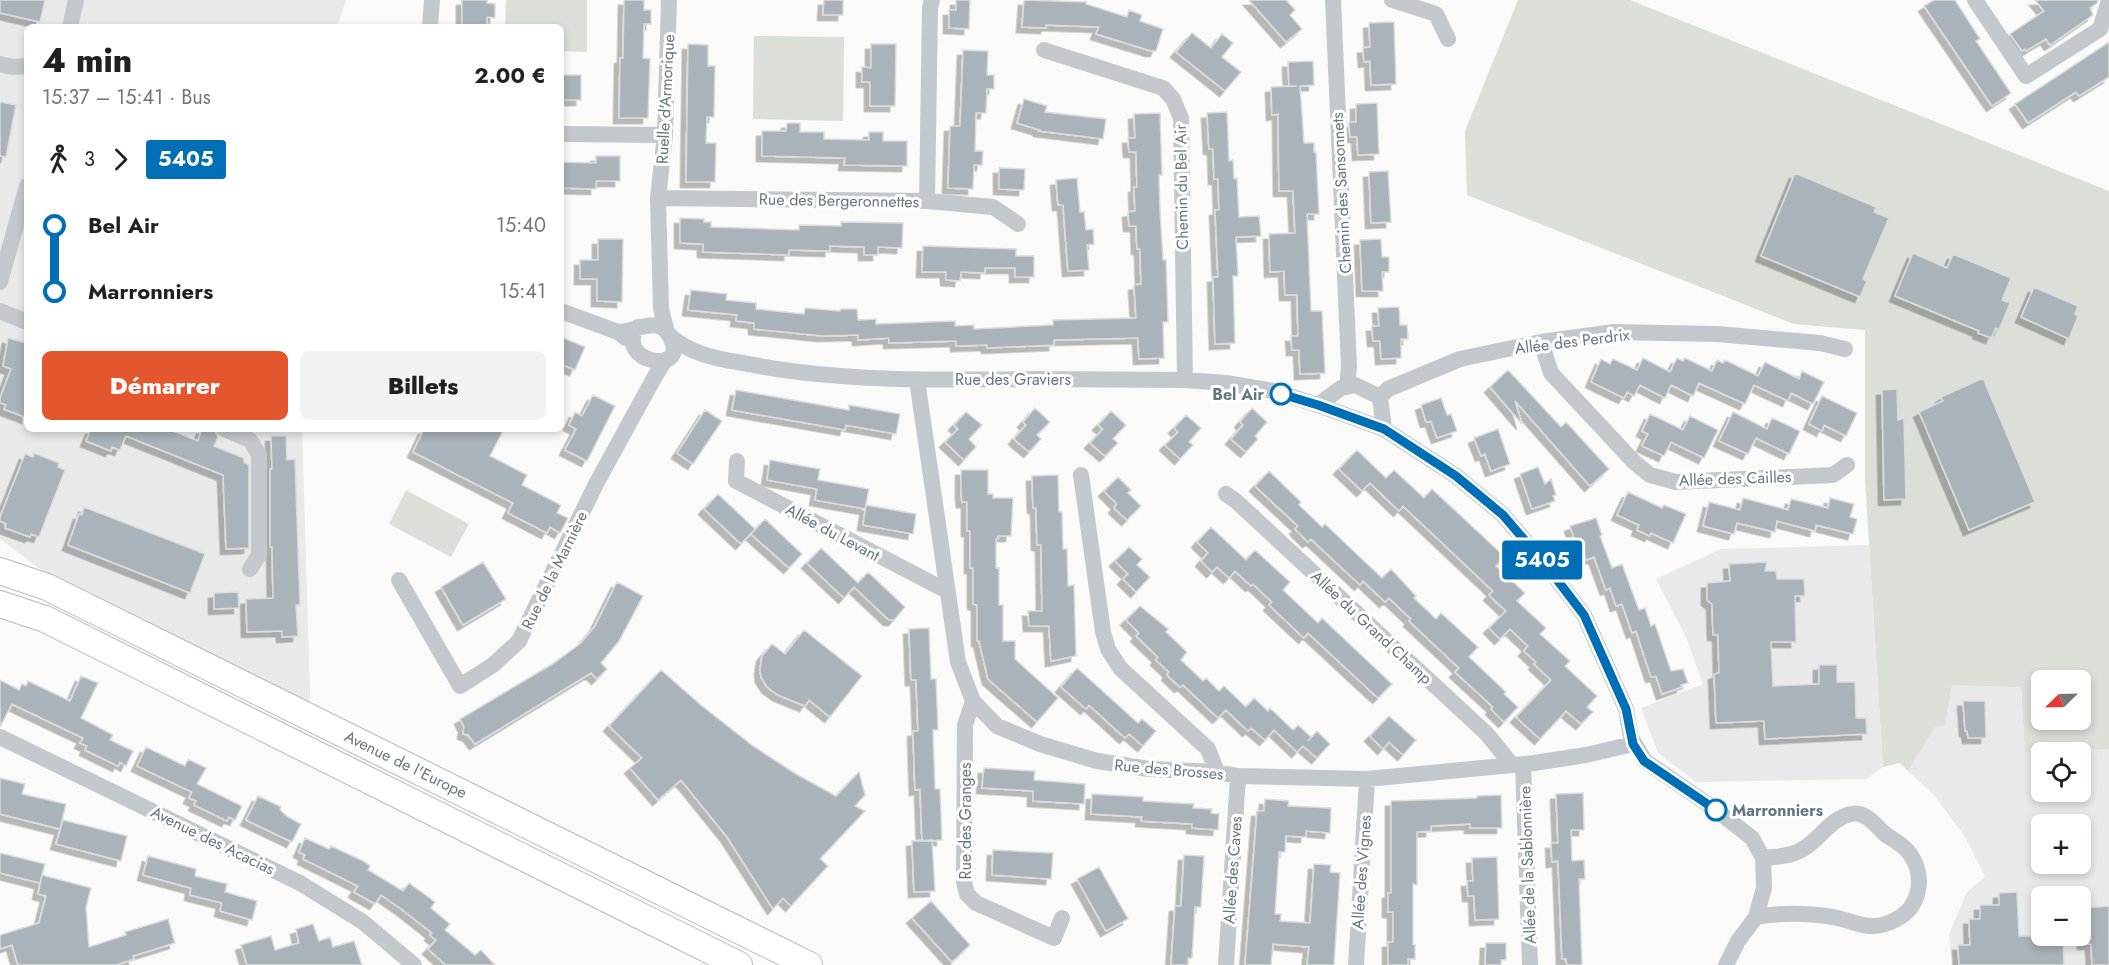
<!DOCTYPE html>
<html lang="fr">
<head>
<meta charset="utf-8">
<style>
  :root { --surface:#fff; --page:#f2f2f2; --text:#202124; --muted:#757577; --accent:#e4572e }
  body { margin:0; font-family:Jost,sans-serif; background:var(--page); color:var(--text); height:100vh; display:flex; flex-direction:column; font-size:22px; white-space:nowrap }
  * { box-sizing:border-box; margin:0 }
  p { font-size:20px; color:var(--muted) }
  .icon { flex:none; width:33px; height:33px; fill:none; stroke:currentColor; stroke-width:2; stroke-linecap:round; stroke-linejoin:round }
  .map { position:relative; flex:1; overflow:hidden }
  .details { position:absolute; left:24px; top:24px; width:540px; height:408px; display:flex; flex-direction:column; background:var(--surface); border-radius:9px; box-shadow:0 3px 9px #0003 }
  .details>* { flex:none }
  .badge { padding:0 12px; border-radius:4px; font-size:21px; line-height:39px }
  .needle { width:39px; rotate:247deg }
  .buttons { position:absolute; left:2031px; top:670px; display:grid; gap:12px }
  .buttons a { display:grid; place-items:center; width:60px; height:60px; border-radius:9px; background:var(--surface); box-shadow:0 3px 9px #0003; font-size:30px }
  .map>.badge { position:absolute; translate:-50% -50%; box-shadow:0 0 0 3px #fff }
  .legs { display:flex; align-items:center; gap:9px; height:66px; padding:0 18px; font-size:20px }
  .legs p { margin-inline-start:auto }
  .summary { display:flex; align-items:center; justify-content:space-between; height:102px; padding:0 18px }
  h1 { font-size:33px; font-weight:800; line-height:45px }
  .button { display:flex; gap:12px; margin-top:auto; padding:12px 18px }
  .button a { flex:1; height:69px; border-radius:9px; background:var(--accent); color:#fff; font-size:24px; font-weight:800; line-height:69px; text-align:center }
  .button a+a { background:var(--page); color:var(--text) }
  ul { padding:0 18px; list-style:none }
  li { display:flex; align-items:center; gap:21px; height:66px; font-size:22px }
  li i { display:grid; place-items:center; width:9px; height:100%; margin:0 8px; background:currentColor }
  li i::after { content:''; width:15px; height:15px; margin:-8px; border:4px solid; border-radius:50%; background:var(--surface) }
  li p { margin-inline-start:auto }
  li:first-child i { background:linear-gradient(#0000 50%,currentColor 0) }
  li:last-child i { background:linear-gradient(currentColor 50%,#0000 0) }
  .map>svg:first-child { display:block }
</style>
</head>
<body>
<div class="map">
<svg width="2109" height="965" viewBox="0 0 2109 965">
  <defs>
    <filter id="shadow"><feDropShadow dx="-5.5" dy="5.5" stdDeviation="0" flood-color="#0004"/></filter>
  </defs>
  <rect width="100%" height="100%" fill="#fafaf8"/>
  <path fill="#e8e9e9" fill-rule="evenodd" d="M0,0H346L337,27H27V429H302L311,727L160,658L0,539Z
    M1869,545L1883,767L1866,779L1696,782L1658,753L1641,708L1703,684L1686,637L1656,579L1721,549Z
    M1952,685L2021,686L2025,752L2109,749V965H1952L1949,934L1967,892L1985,877L1964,835L1933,794L1908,771L1935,727L1945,726ZM2042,753H2080V792H2042ZM2042,825H2080V864H2042ZM2042,897H2080V936H2042Z"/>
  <path fill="#dadfd7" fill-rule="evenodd" d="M506,0H587V52L561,51V27H505Z
    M1518,0H1630L2109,191V749L2025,752L2021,687L1952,685L1945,726L1935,727L1908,771L1900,763L1883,767L1865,479V330L1794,324L1467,195L1465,131ZM2042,681H2080V720H2042Z
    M754,36L844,37L843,121L753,119Z
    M406,490L469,524L451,557L389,524Z"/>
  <path fill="#aab3b9" stroke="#dcdcda" stroke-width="1.5" filter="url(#shadow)" d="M0,0H45L40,22L0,13Z
    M462,0H487V3L495,4V18L487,17V27H462Z
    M624,0H644V10H651V24H644L643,58L650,59L648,118H619L620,58H623Z
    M824,0H843V15H823Z
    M956,0H970L969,29L949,28V10H956Z
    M1024,0L1086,2V4L1127,17L1129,10L1142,15L1140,21L1163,29L1156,51H1151L1096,34L1099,27L1046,25V28L1022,27Z
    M1249,0H1286L1295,10L1290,15L1302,29L1286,42Z
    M1934,0H1955L1980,39L1976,41L2011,93L1992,106L1924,6Z
    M2035,0H2098L2097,3L2090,8L2093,15L2050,45L2046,39L2026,51L2025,49L2022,51L2010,34L2044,11Z
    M1394,22L1396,84L1371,85L1370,61L1364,62L1363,48L1370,47L1369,23Z
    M1192,33L1211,48L1222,34L1233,43L1222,57L1241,72L1225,91L1176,52Z
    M2109,42V77L2079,96L2076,92L2028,123L2015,104Z
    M688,44L708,45V66H715L714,117H707L706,143H716L715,182H686Z
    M871,44H896L895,106H870V82H862V67L871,68Z
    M963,50L988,51L987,75H994V89H987L986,113H976L975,151H983L982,165H974L973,189L948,188L950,126H960Z
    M1313,61L1314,85L1300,86L1304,143H1314V152H1316L1319,214H1307L1311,311H1322L1325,373L1300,374L1299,350H1292L1291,336H1298L1297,295H1285L1284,271L1270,272L1269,234L1295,233L1293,191H1279L1278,114L1272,115L1271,87L1297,86H1289L1288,62Z
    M561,75H581V100H561Z
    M1024,99L1047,106L1045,112L1106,119L1103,139L1039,131L1040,130L1017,123Z
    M0,102L16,105L6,157L0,156Z
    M1377,103L1379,154L1358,155L1357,137H1350L1349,122H1356V104Z
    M1227,112L1229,161L1233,160L1234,179L1237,178L1239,217L1259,216L1261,236L1236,237L1238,276H1233L1235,343L1215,344L1213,277H1218L1215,210H1219L1218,179H1214L1213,149H1209L1207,113Z
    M1160,113L1162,175H1159L1160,210L1163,260H1166L1168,322H1163L1164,358L1139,359L1138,338L1054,340V345L987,348V345L956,346V341L889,343V338L858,340V335L823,336L754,329V323L736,321L737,315L688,310L691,290L727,294L726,300L756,303V309L804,314L805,308L839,311L841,309H857L858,320L876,319V324L955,321V326L974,325V329L1053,325V320L1136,318L1134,285L1141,284L1140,249H1137L1136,226H1129L1128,212L1135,211L1134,187H1137L1136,152H1129L1128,138H1135L1134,114Z
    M787,123H800V132H824V139L869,140V132H883V141H907V166L844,165L845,158L762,156V131H786Z
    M596,156H620V181H596V189L561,188V162L596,163Z
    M999,168L1025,169L1024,190L999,189Z
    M1388,171L1391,222L1371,223L1369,172Z
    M1795,173L1876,207L1874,212L1889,218L1863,279L1867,281L1860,297L1761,256Z
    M1077,178L1080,212H1084L1086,230L1093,229L1094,244L1087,245L1089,270L1068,271L1063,205H1058L1056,180Z
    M680,218L704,219V222H711V227L799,230V225L841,226V222L903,223L902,248L878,247V255H864V247L830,246V251L789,250V255L703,252V244L680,243Z
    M598,239H623L622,302L597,301V279H580V260H598Z
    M1381,239L1382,257H1389V272H1382L1383,291H1362L1360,240Z
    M923,246L1016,249V256H1034V277H1015V268H985V273L961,272L960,281L946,280V272H922Z
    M1913,253L1947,268L1953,254L2011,278L2002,300L2010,303L1999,330L1996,328L1991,338L1978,333L1979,331L1895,296Z
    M2034,287L2078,306L2075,314L2078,316L2069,339L2021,317Z
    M1399,307L1400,325H1407L1408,339H1401V358L1381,359L1380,341H1373L1372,326H1379L1378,308Z
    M561,337L585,347L575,370L561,364Z
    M8,338L27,343V418L4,409L6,405L0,403V398L11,369L3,366Z
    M1643,358L1670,372L1677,358L1683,361L1685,358L1712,371L1717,360L1723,363L1725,360L1758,376L1765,362L1799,379L1802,371L1824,382L1813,404L1791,393L1788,401L1754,385L1745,404L1699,383L1693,396L1671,385L1665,398L1640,385L1634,396L1627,392L1624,398L1591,382L1601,359L1610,364L1613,359L1637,370Z
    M1508,370L1561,427L1566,422L1609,469L1590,486L1515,401L1522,424L1490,387Z
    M1983,378L2035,502L1969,530L1919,412L1943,401L1941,397Z
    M1897,389L1898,420L1904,418L1906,499L1884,500L1882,390Z
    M736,390L849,410V405L900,414L896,434L846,425L845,430L732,410Z
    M593,395L615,406L587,461L565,450L576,429L569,425L575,412L582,416Z
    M1822,396L1857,413L1846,436L1824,425L1822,431L1809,424Z
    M1441,398L1447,415L1451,414L1457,431L1437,438L1431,421L1426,422L1421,405Z
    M1035,408L1050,422L1037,435L1041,439L1029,452L1014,439L1026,425L1023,422Z
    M1252,408L1267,422L1255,436L1258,439L1246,452L1231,439L1243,425L1240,422Z
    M705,410L722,421L693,464L677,453Z
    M1111,411L1126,425L1113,439L1118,443L1105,456L1090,443L1103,429L1098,425Z
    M966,412L982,425L969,439L976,447L964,460L945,442L958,429L954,425Z
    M1733,412L1767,429L1772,418L1800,431L1789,454L1756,438L1748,454L1719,441Z
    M1650,414L1683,430L1690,416L1718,430L1704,458L1671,442L1664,456L1642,446L1648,434L1642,431Z
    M1186,415L1201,428L1189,442L1193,445L1180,459L1165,445L1178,432L1174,428Z
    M91,429H168L198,441L202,429H214L218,437L214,446L244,458V462L249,465V548L226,549L223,475L126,436L120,450L112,447L111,451L86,441Z
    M424,429H504L490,456L527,475L522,485L561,505L557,513L568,518L560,533L550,527L547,533L508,513L513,503L413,452Z
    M1498,429L1510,464L1491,471L1485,454L1481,456L1474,438Z
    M271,436H286L287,460L295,459L300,605H296L298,636L282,637V631L247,632L246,599L273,598L272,547H270V469H272Z
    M1357,450L1386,478L1394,470L1424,498L1432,489L1505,557L1496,566L1525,593L1517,601L1546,628L1540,634L1570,661L1565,666L1597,696L1587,707L1593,712L1581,724L1566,711L1540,739L1516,717L1551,680L1534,664L1536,662L1524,651L1528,646L1510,629L1500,639L1489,628L1506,611L1489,595L1493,591L1403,506L1399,511L1370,483L1362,491L1339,469Z
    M34,453L59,463L58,467L65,470L39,537L31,534L30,537L5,528L6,524L0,521V517L25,454L33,457Z
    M770,460L820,469L818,480L869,489L865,509L815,500L817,489L767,480Z
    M1538,467L1545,484L1551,479L1556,495L1553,496L1555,501L1532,509L1520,474Z
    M961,470H988V494H993V498H1013L1011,536H998V539H996V568H999V605H1003V641H1015V659L1058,698L1037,722L988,679L979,641H977V605L973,604V568H970V531H967V502H962L961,494Z
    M1269,471L1301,502L1299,505L1322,527L1325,524L1382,578L1391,569L1416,596L1414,598L1436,619L1441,613L1478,647L1469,657L1506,692L1504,694L1518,707L1504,722L1491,709L1493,707L1455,672L1459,668L1409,621L1411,619L1389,598L1385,602L1363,581L1360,585L1311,539L1308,542L1295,529L1298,526L1255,486Z
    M1058,475L1059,512H1062L1063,549H1067L1068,586L1074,585L1076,656L1051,661L1049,626H1029L1028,611H1042L1041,545H1037L1036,508H1033L1032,476Z
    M1118,477L1131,490L1128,493L1141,506L1127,520L1114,508L1117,504L1104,491Z
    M1628,492L1662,508L1664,505L1686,514L1673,543L1651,533L1650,536L1637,530L1639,525L1617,515Z
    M718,494L755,529L741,544L704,509Z
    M1743,498L1788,510L1791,499L1828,508L1830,498L1854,504L1850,517L1857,519L1853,534L1816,525L1815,531L1777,521L1775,532L1737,523L1734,534L1703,526L1709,502L1740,510Z
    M866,505L916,514L913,534L863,525Z
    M84,507L205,554L190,593L68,545L79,514L82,515Z
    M1596,518L1602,535L1600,536L1612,568L1622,564L1639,610L1645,608L1651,626L1655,624L1671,671L1683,669L1688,683L1681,685L1682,687L1662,694L1656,676L1651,677L1636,631L1632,633L1622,604L1616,606L1610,588L1606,590L1594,557L1586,560L1580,543L1576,544L1570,526Z
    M765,519L802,554L789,568L751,534Z
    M1211,527L1246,560L1255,550L1290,582L1283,590L1318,623L1322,618L1392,684L1378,698L1308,633L1304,638L1269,605L1272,602L1253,584L1251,586L1235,571L1229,578L1217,567L1212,572L1201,561L1208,553L1197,542Z
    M1129,547L1142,559L1137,565L1150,577L1136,592L1123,579L1128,574L1115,561Z
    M821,548L858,583L868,572L905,607L894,620H889L854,587L844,598L807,563Z
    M483,562L506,599L463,625L441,587Z
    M1767,562L1765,571H1776L1777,579H1804L1805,596H1795L1796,642H1771L1773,686L1819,684V665H1837V682H1855L1856,718H1866L1867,734L1765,739L1764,721L1716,723L1714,674L1719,673L1718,635H1713L1712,604L1707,600V583L1730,581L1729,564Z
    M617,582L643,596L619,641L601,663L607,669L597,679L591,673L475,744L468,735L463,734L464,727L460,719L554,663L581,643L595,626Z
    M238,592L239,608L214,609V593Z
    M1140,606L1168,629L1166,632L1187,652L1181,660L1203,681L1206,678L1219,691L1224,686L1246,707L1254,698L1268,711L1270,708L1293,730L1298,725L1311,737L1308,741L1317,731L1330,744L1317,758L1303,746L1297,752L1274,730L1265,740L1251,728L1248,731L1226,710L1218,718L1183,685L1180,687L1167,675L1169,672L1156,660L1158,657L1136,636L1139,633L1126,620Z
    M929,628L931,679H936L938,730H933L934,761L935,789H940L942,840L922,841L920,789L915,790L914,764L913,731H918L916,680H911L909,629Z
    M804,630L862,676L830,717L809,700L805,706L778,695L767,687L761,677L760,670L762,656L772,644L785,654Z
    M1077,668L1138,723L1142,719L1156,731L1143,746L1129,734L1125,738L1089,705L1086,709L1061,687Z
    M661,670L702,706L753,746L796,774L836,796L859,772L865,795L855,806L865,811L820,859L828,866L791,906L783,898L773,909L727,837L681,780L658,800L630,768L642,758L609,726Z
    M81,676L98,683L81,718L113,735L110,740L133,751L126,766L120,762L118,766L85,750L87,746L80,743L83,738L12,704L0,727V680L19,690L22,684L26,686L28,681L70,701Z
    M1963,701H1985L1986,738H1968L1967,731H1965Z
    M1389,716L1416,740L1403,755L1389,742L1383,749L1370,736Z
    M146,747L185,766L188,759L206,768L197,784L242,806L235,820L229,817L227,821L194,805L196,801L189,798L192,792L137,766Z
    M984,768L1035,771L1034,780L1085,784L1084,804L1033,801V791L982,788Z
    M0,778L25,784L22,794L66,804L60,829L0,814Z
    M1583,793L1584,830H1571L1572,861L1584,860L1585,879H1579L1582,965H1567L1566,959H1562L1558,861L1552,862L1551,843H1558L1556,794Z
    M1092,794L1143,797V801L1194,804L1193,808L1212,809L1211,813L1219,814L1218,830L1192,828V824L1141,821L1142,817L1091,814Z
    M1501,795L1502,828H1470V824L1431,826V831L1417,832V885L1413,884V944L1415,945V959H1408V965H1388V942H1393V912H1388V893H1391V801L1477,798V796Z
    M258,796L281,807L280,810L288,817L301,824L292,842L246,820Z
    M1265,799L1289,801L1288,806L1331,808L1330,833L1306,831V837L1286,836L1285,852H1279L1275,914H1281L1280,921L1310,923L1314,864L1331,865L1330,872L1340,873L1334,965H1307L1309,947L1273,944L1271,965H1245L1257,811H1264Z
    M63,820L127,836L121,861L56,844Z
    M305,838L329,849L331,846L363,861L370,866L368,870L403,891L409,883L435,902L431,908L450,924L445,930L475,955L481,950L495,965H446L428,949L436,940L430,935L432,933L400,908L381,895L375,904L354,892L358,886L303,859L305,855L299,852Z
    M932,840L935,891L914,892L912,841Z
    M993,850L1053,853L1051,879L992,875Z
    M0,853L45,864L40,883L0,873Z
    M1184,855L1204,856L1201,907H1195L1192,958H1188V965H1171L1175,906H1181Z
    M148,856L196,869L195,876L227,884L225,892L257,901L252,920L220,911L222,903L190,895L191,888L143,875Z
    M1497,857L1499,919L1475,920L1474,896H1468L1467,881H1473L1472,858Z
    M1099,867L1128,919L1106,931L1077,879Z
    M42,875L91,888L86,907L89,947L126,935L125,932L168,919L175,943L133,956L134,959L116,965H18L12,945L0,949V935L39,923L46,896L38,894Z
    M2017,892L2019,936H2063L2064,965H1959L1958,945H1970L1969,919H1980V905H1999V893Z
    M931,901L970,945L952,962L912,918Z
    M2109,906V965H2092L2091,944H2083L2082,908Z
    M313,924L319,941L330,937L333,947L354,941L362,965H247L241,945L271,936L275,950L299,943L296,929Z
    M1486,943H1506V960H1501V965H1485Z"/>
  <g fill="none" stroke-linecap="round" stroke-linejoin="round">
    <defs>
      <path id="primary" d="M0,571L47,587L809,965
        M0,604L45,619L739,965"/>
    </defs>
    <use href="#primary" stroke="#b5babe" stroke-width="28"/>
    <path stroke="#c3c8cc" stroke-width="16" d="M1333,0L1349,367L1347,387
      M1392,0L1436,14L1448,39
      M1975,0L2026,76L2100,29L2109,1
      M70,27L76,0
      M430,27L432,0
      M1044,50L1163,88L1173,99L1181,118L1185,380
      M0,64L13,67L27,66
      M561,134L665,135
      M658,198L927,201L930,8L932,0
      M927,201L993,207L1018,224
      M0,282L27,186
      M0,311L27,322
      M561,311L618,332L626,338
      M618,332C637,332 662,312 672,341C686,376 613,361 638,327
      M667,332L661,309L658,198L665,135L669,0
      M668,334C690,355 719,359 748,364C842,382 939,380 1034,379C1085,379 1135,380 1185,380L1226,383L1274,391L1318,405L1384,429L1456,476L1503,515L1545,564L1584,615L1626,709L1631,738L1645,761L1716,810L1752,838L1763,858L1764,888L1756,917L1738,941L1726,965
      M1541,342L1551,373L1634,462L1650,475L1676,482L1833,475L1847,465
      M917,380L958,662L973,701L997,726L1040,744L1097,761L1149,769L1217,772L1238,776L1367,779L1534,763L1586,755L1633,744
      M1380,397L1388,389L1460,359L1541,342L1614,332L1717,334L1820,343L1845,349
      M1318,405L1341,388L1355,385L1380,397L1384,429
      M224,429L250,440L259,455V555L250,569
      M737,461L736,481L947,591
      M1081,475L1103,632L1108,649L1120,668L1208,749L1217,772
      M1226,494L1236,501L1487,734L1512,765
      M399,580L460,686L493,665L519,641L596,484L654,378L665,360
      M973,701L965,725L964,882L967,894L976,903L1054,938L1062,918
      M0,737L300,883L363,922L414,965
      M1523,764L1530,965
      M1756,917C1783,912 1806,913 1833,917C1858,922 1870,933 1895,920C1920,908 1926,877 1910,854C1904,845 1893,840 1885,834C1875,825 1866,811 1851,814C1831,818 1820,839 1803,849C1792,856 1777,857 1763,858
      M1226,965L1238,776
      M1356,965L1367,779"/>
    <use href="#primary" stroke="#fff" stroke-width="26"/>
  </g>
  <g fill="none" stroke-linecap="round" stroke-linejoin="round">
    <defs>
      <path id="line-1" d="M1281,394L1318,405L1384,429L1456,476L1503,515L1545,564L1584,615L1626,709L1633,744L1644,761L1716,810"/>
    </defs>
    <use href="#line-1" stroke="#fff" stroke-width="14"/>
    <use href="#line-1" stroke="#006fb6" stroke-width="9"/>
  </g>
  <g fill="#fff" stroke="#006fb6" stroke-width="3">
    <circle cx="1281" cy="394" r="10"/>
    <circle cx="1716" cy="810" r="10"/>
  </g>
  <g text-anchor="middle" stroke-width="6" stroke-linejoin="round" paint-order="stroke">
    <g font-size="16" fill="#657683" stroke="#fff">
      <text transform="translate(665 99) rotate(-87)" y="6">Ruelle d'Armorique</text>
      <text transform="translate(1181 187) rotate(-91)" y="6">Chemin du Bel Air</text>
      <text transform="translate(1341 193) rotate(-93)" y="6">Chemin des Sansonnets</text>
      <text transform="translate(839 200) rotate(1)" y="6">Rue des Bergeronnettes</text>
      <text transform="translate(1572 341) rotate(-7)" y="6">Allée des Perdrix</text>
      <text x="1013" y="385">Rue des Graviers</text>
      <text transform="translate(1735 478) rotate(-2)" y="6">Allée des Cailles</text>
      <text transform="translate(833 532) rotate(28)" y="6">Allée du Levant</text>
      <text transform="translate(554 570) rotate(-64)" y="6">Rue de la Marnière</text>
      <text transform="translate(1372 627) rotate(43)" y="6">Allée du Grand Champ</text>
      <text transform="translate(406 764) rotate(26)" y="6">Avenue de l'Europe</text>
      <text transform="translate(1169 769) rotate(5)" y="6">Rue des Brosses</text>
      <text transform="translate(965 821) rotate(-90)" y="6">Rue des Granges</text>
      <text transform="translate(213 840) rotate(26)" y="6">Avenue des Acacias</text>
      <text transform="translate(1527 865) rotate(-92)" y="6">Allée de la Sablonnière</text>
      <text transform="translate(1232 870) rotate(-86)" y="6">Allée des Caves</text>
      <text transform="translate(1361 872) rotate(-86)" y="6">Allée des Vignes</text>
    </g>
    <g font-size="16" font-weight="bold" fill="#657683" stroke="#fff" text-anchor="end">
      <text x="1264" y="400">Bel Air</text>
      <text x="1732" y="816" text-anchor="start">Marronniers</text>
    </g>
  </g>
</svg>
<div class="buttons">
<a><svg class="needle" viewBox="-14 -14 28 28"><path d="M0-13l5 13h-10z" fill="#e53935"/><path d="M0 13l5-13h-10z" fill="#757577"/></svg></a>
<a><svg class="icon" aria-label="locate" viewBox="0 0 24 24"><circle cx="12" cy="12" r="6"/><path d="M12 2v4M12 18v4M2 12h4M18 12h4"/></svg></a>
<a>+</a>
<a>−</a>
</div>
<b class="badge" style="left:1542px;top:560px;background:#006fb6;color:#fff">5405</b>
<section class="details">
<div class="summary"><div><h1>4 min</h1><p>15:37 – 15:41 · Bus</p></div><b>2.00 €</b></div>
<div class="legs"><svg class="icon" aria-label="walk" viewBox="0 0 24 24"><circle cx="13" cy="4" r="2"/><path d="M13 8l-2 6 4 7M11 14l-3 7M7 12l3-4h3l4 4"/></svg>3<svg class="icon" aria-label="forward" viewBox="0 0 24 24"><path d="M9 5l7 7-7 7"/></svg><b class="badge" style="background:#006fb6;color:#fff">5405</b></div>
<ul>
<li><i style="color:#006fb6"></i><b>Bel Air</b><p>15:40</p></li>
<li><i style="color:#006fb6"></i><b>Marronniers</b><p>15:41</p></li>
</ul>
<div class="button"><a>Démarrer</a><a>Billets</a></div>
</section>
</div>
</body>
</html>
